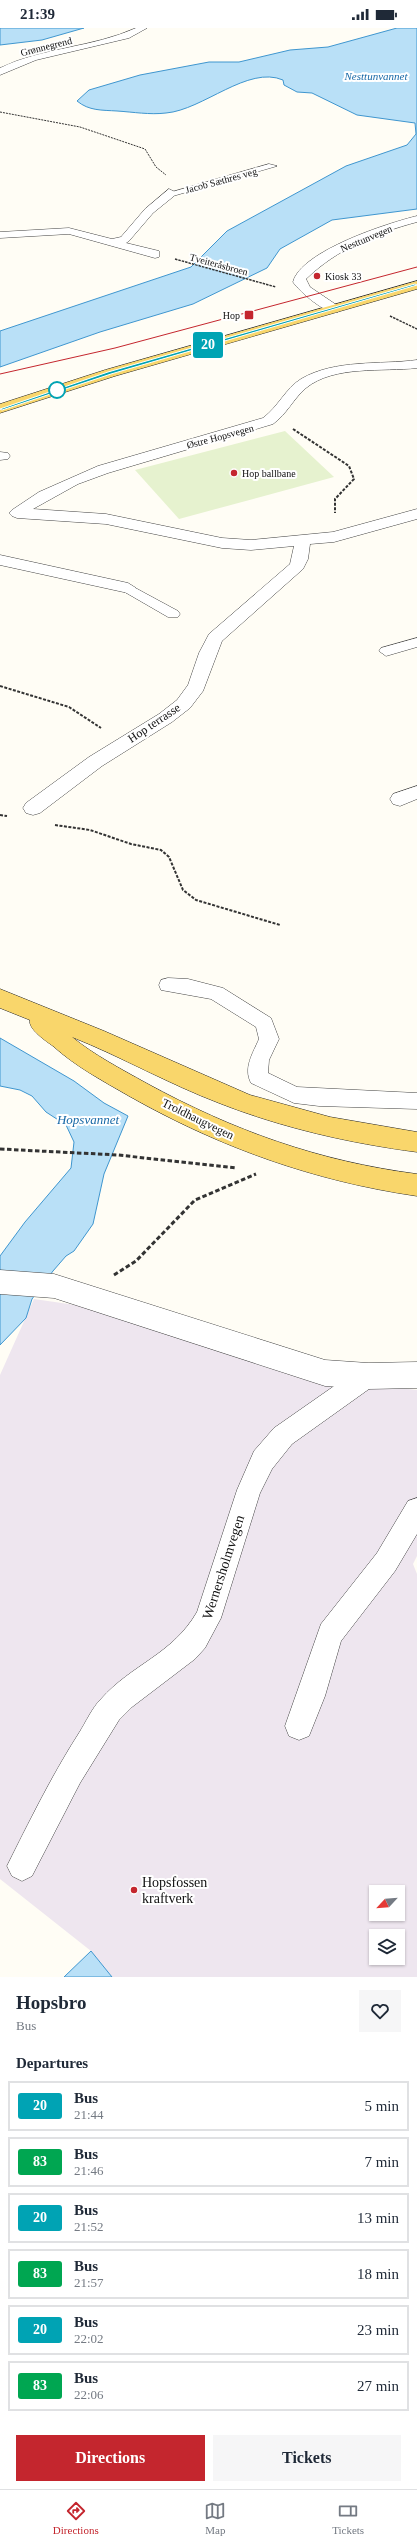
<!DOCTYPE html>
<html lang="en">
<head>
<meta charset="utf-8">
<style>
  :root { --surface:#fff; --page:#f6f6f7; --text:#1f2937; --muted:#747a83; --line:#e0e1e3; --accent:#c4262e }
  body { margin:0; font-family:"Times New Roman",serif; background:var(--page); color:var(--text); height:100vh; display:flex; flex-direction:column; font-size:15px; white-space:nowrap }
  * { box-sizing:border-box; margin:0 }
  p { font-size:13px; color:var(--muted) }
  .icon { flex:none; width:22px; height:22px; fill:none; stroke:currentColor; stroke-width:2; stroke-linecap:round; stroke-linejoin:round }
  .map { position:relative; height:1949px; overflow:hidden }
  .panel { display:flex; flex-direction:column; background:var(--surface); flex:1 }
  .panel>* { flex:none }
  .badge { padding:0 8px; border-radius:3px; font-size:14px; line-height:26px }
  .needle { width:26px; rotate:244deg }
  .fabs { position:absolute; left:369px; top:1857px; display:grid; gap:8px }
  .fabs a { display:grid; place-items:center; width:36px; height:36px; border-radius:0px; background:var(--surface); box-shadow:0 1px 3px #0004; font-size:20px }
  .map>.badge { position:absolute; translate:-50% -50%; box-shadow:0 0 0 2px #fff }
  h2 { padding:0 16px; font-size:15px; line-height:36px }
  .round { display:grid; place-items:center; flex:none; width:42px; height:42px; border-radius:0px; background:var(--page) }
  .summary { display:flex; align-items:center; justify-content:space-between; height:68px; padding:0 16px }
  h1 { font-size:19px; font-weight:600; line-height:30px }
  .cta { display:flex; gap:8px; margin-top:auto; padding:8px 16px }
  .cta a { flex:1; height:46px; border-radius:0px; background:var(--accent); color:#fff; font-size:16px; font-weight:600; line-height:46px; text-align:center }
  .cta a+a { background:var(--page); color:var(--text) }
  ul { padding:0; list-style:none }
  li { display:flex; align-items:center; gap:12px; height:50px; margin:0 8px 6px; padding:0 8px; border:2px solid var(--line); border-radius:0px }
  li div { flex:1 }
  li b { display:block; font-size:15px }
  li em { font-style:normal }
  li .badge { min-width:44px; font-weight:700; text-align:center }
  .status { display:flex; justify-content:space-between; align-items:center; height:28px; padding:0 20px; background:var(--surface); direction:ltr }
  .status svg { height:11px; fill:currentColor }
  .menu { display:flex; justify-content:space-around; align-items:center; height:56px; border-top:1px solid var(--line); background:var(--surface); font-size:11px; color:var(--muted) }
  .menu a { display:grid; justify-items:center; gap:2px }
  .menu .active { color:var(--accent) }
  .map>svg:first-child { display:block }
</style>
</head>
<body>
<div class="status"><b>21:39</b><svg viewBox="0 0 49 12"><path d="M0 12V9h3v3zM5 12V6h3v6zM10 12V3h3v9zM15 12V0h3v12zM26 1h20v11H26zM47 4h2v5h-2z"/></svg></div>
<div class="map">
<svg width="417" height="1949" viewBox="0 0 417 1949">
  <rect width="100%" height="100%" fill="#fffdf5"/>
  <path fill="#eee6ef" fill-rule="evenodd" d="M34,1271L158,1289L383,1358L417,1362V1528L413,1536L417,1546V1949H112L91,1923L0,1851V1347ZM376,1864H398V1886H376ZM376,1908H398V1930H376Z"/>
  <path fill="#e6f2cf" d="M285,403L334,449L179,491L135,442Z"/>
  <path fill="#b9e0f7" stroke="#3f96cf" d="M0,0H84L42,12L0,17Z
    M397,0H417V181L332,192L280,221L267,240L193,276L100,304L0,339V303L191,239L227,203L346,138L407,117L416,106L415,95L357,87L312,65L297,64L284,57L283,52C248,37 203,82 166,85C150,87 133,84 117,83C102,82 89,83 77,73L89,62L140,47L209,34H239L290,22L328,19Z
    M0,1010L74,1053L104,1075L128,1088L104,1146L93,1196L74,1223L66,1228L53,1243L32,1271L26,1290L0,1317V1228L25,1194L71,1140L74,1114L66,1097L46,1084L32,1068L20,1062L0,1058Z
    M91,1923L112,1949H64Z"/>
  <g fill="none" stroke-linecap="round" stroke-linejoin="round">
    <defs>
      <path id="lane" d="M269,136L277,138L173,168L165,166Z
        M0,424L8,425L10,428L8,431L0,432Z
        M128,556L178,583L180,586L178,589H168L123,563L121,560L123,557Z
        M417,610V619L386,628L379,623L381,620Z
        M168,950L188,951L223,960L271,990L279,1011L269,1032L268,1045L297,1059L417,1065V1081L319,1078L294,1075L251,1055C243,1040 253,1025 259,1011L256,999L211,971L161,962L159,957L161,952Z
        M368,1337L376,1340L380,1348L376,1356L292,1416L272,1441L260,1465L221,1590L205,1620L195,1631L132,1679L119,1692L80,1755L32,1848L22,1853L12,1848L7,1838L12,1828C33,1786 54,1744 79,1705C86,1694 92,1680 101,1671C132,1636 172,1627 197,1584L237,1462L254,1423L274,1400L360,1340Z
        M417,1470V1506L395,1543L341,1613L325,1668L309,1708L299,1712L289,1708L285,1698L321,1596L377,1525L408,1473Z"/>
      <path id="street" d="M136,0H147L129,10L36,32L0,47V40C43,19 92,20 136,0Z
        M169,161L175,164L174,168L153,185L129,213L126,215L159,223V229L155,230L69,206L0,210V204L69,200L112,211L121,209L145,181Z
        M417,188V194C376,205 337,221 306,251L310,259L338,278L340,281L338,284C326,287 300,264 293,254C301,223 388,195 417,188Z
        M417,332V340C383,344 334,337 306,360C293,371 287,386 273,396L108,445L78,456L33,481L106,486L222,510L251,512L333,504L417,481V491L334,514L310,516L308,531L303,541L222,613L203,663L190,680L172,694L102,738L40,785L33,787L26,785L23,780L26,775L89,729L159,686L177,672L188,657L199,625L209,606L290,536L294,518L251,522L222,520L106,496L17,490L12,488L9,485L12,482L39,464L98,438L263,390C278,379 286,360 301,351C335,331 380,337 417,332Z
        M0,527L128,555L136,560L128,565L0,537Z
        M417,758V771L400,778L393,776L390,771L393,766Z
        M0,1242L54,1246L325,1332L368,1335L417,1334V1360L368,1361L325,1358L54,1270L0,1266Z"/>
      <path id="primary" d="M417,253V261L115,348L0,385V376L105,342Z
        M0,961L104,1003L250,1067L330,1089L417,1104V1124C349,1115 283,1100 219,1075C169,1056 122,1029 72,1009C94,1027 121,1041 146,1055C234,1103 318,1133 417,1146V1168C314,1153 219,1119 129,1068C103,1053 75,1038 53,1018C46,1013 28,1001 30,992L0,980Z"/>
    </defs>
    <use href="#lane" stroke="#444" stroke-width="1"/>
    <use href="#street" stroke="#444" stroke-width="1"/>
    <use href="#primary" stroke="#222" stroke-width="1"/>
    <path stroke="#333" stroke-width="1" stroke-dasharray="2 1" stroke-linecap="butt" d="M0,84L80,99L145,121L156,139L166,147"/>
    <path stroke="#333" stroke-width="1.5" stroke-dasharray="2.5 1" stroke-linecap="butt" d="M175,231L276,259
      M390,288L417,301"/>
    <path stroke="#333" stroke-width="2" stroke-dasharray="3 1.5" stroke-linecap="butt" d="M293,401L349,438L354,451L335,471V485
      M0,658L69,679L101,700
      M0,787L7,788
      M55,797L90,802L131,816L161,822L169,829L183,862L196,872L280,897"/>
    <path stroke="#333" stroke-width="3" stroke-dasharray="4.5 2.5" stroke-linecap="butt" d="M0,1121L118,1127L236,1140
      M114,1247L136,1233L195,1172L256,1146"/>
    <use href="#lane" fill="#fff" fill-rule="evenodd"/>
    <use href="#street" fill="#fff" fill-rule="evenodd"/>
    <use href="#primary" fill="#f9d66b" fill-rule="evenodd"/>
    <path stroke="#c4262e" stroke-width="1" d="M0,346L115,320L417,239"/>
  </g>
  <path fill="#00a3b4" stroke="#fff" d="M415,256L417,257L111,346L2,382L0,381L108,344Z"/>
  <g fill="#c4262e" stroke="#fff" stroke-width="1.5">
    <circle cx="317" cy="248" r="4"/>
    <rect x="244" y="282" width="10" height="10" rx="2"/>
    <circle cx="234" cy="445" r="4"/>
    <circle cx="134" cy="1862" r="4"/>
  </g>
  <circle fill="#fff" stroke="#00a3b4" stroke-width="2" cx="57" cy="362" r="8"/>
  <g text-anchor="middle" stroke-width="4" stroke-linejoin="round" paint-order="stroke">
    <g font-size="10" fill="#111" stroke="#fff">
      <text transform="translate(46 18) rotate(-14)" y="4">Grønnegrend</text>
      <text transform="translate(221 152) rotate(-15)" y="4">Jacob Sæthres veg</text>
      <text transform="translate(366 210) rotate(-23)" y="4">Nesttunvegen</text>
      <text transform="translate(219 236) rotate(15)" y="4">Tveiteråsbroen</text>
      <text transform="translate(220 408) rotate(-15)" y="4">Østre Hopsvegen</text>
    </g>
    <g font-size="10" fill="#111" stroke="#fff" text-anchor="start">
      <text x="325" y="252">Kiosk 33</text>
      <text x="240" y="291" text-anchor="end">Hop</text>
      <text x="242" y="449">Hop ballbane</text>
    </g>
    <g font-size="11" font-style="italic" fill="#1768a6" stroke="#fff">
      <text x="376" y="52">Nesttunvannet</text>
    </g>
    <g font-size="12" fill="#111" stroke="#fff">
      <text transform="translate(154 695) rotate(-34)" y="4">Hop terrasse</text>
      <text transform="translate(198 1091) rotate(26)" y="4">Troldhaugvegen</text>
    </g>
    <g font-size="13" font-style="italic" fill="#1768a6" stroke="#fff">
      <text x="88" y="1096">Hopsvannet</text>
    </g>
    <g font-size="14" fill="#111" stroke="#fff">
      <text transform="translate(223 1539) rotate(-72)" y="5">Wernersholmvegen</text>
    </g>
    <g font-size="14" fill="#111" stroke="#fff" text-anchor="start">
      <text x="142" y="1859">Hopsfossen<tspan x="142" dy="16">kraftverk</tspan></text>
    </g>
  </g>
</svg>
<div class="fabs">
<a><svg class="needle" viewBox="-14 -14 28 28"><path d="M0-13l5 13h-10z" fill="#e53935"/><path d="M0 13l5-13h-10z" fill="#747a83"/></svg></a>
<a><svg class="icon" aria-label="layers" viewBox="0 0 24 24"><path d="M12 4l9 5-9 5-9-5zM3 14l9 5 9-5"/></svg></a>
</div>
<b class="badge" style="left:208px;top:317px;background:#00a3b4;color:#fff">20</b>
</div>
<section class="panel">
<div class="summary"><div><h1>Hopsbro</h1><p>Bus</p></div><a class="round"><svg class="icon" aria-label="heart" viewBox="0 0 24 24"><path d="M12 20l-8-8c-3-5 5-10 8-4 3-6 11-1 8 4z"/></svg></a></div>
<h2>Departures</h2>
<ul>
<li><span class="badge" style="background:#00a3b4;color:#fff">20</span><div><b>Bus</b><p>21:44</p></div><em>5 min</em></li>
<li><span class="badge" style="background:#00a651;color:#fff">83</span><div><b>Bus</b><p>21:46</p></div><em>7 min</em></li>
<li><span class="badge" style="background:#00a3b4;color:#fff">20</span><div><b>Bus</b><p>21:52</p></div><em>13 min</em></li>
<li><span class="badge" style="background:#00a651;color:#fff">83</span><div><b>Bus</b><p>21:57</p></div><em>18 min</em></li>
<li><span class="badge" style="background:#00a3b4;color:#fff">20</span><div><b>Bus</b><p>22:02</p></div><em>23 min</em></li>
<li><span class="badge" style="background:#00a651;color:#fff">83</span><div><b>Bus</b><p>22:06</p></div><em>27 min</em></li>
</ul>
<div class="cta"><a>Directions</a><a>Tickets</a></div>
</section>
<nav class="menu">
<a class="active"><svg class="icon" aria-label="directions" viewBox="0 0 24 24"><path d="M12 3l9 9-9 9-9-9zM9 14v-3h6M13 9l2 2-2 2"/></svg>Directions</a>
<a><svg class="icon" aria-label="map" viewBox="0 0 24 24"><path d="M3 6l6-2 6 2 6-2v14l-6 2-6-2-6 2zM9 4v14M15 6v14"/></svg>Map</a>
<a><svg class="icon" aria-label="tickets" viewBox="0 0 24 24"><path d="M3 7h18v10H3zM15 7v10"/></svg>Tickets</a>
</nav>
</body>
</html>
